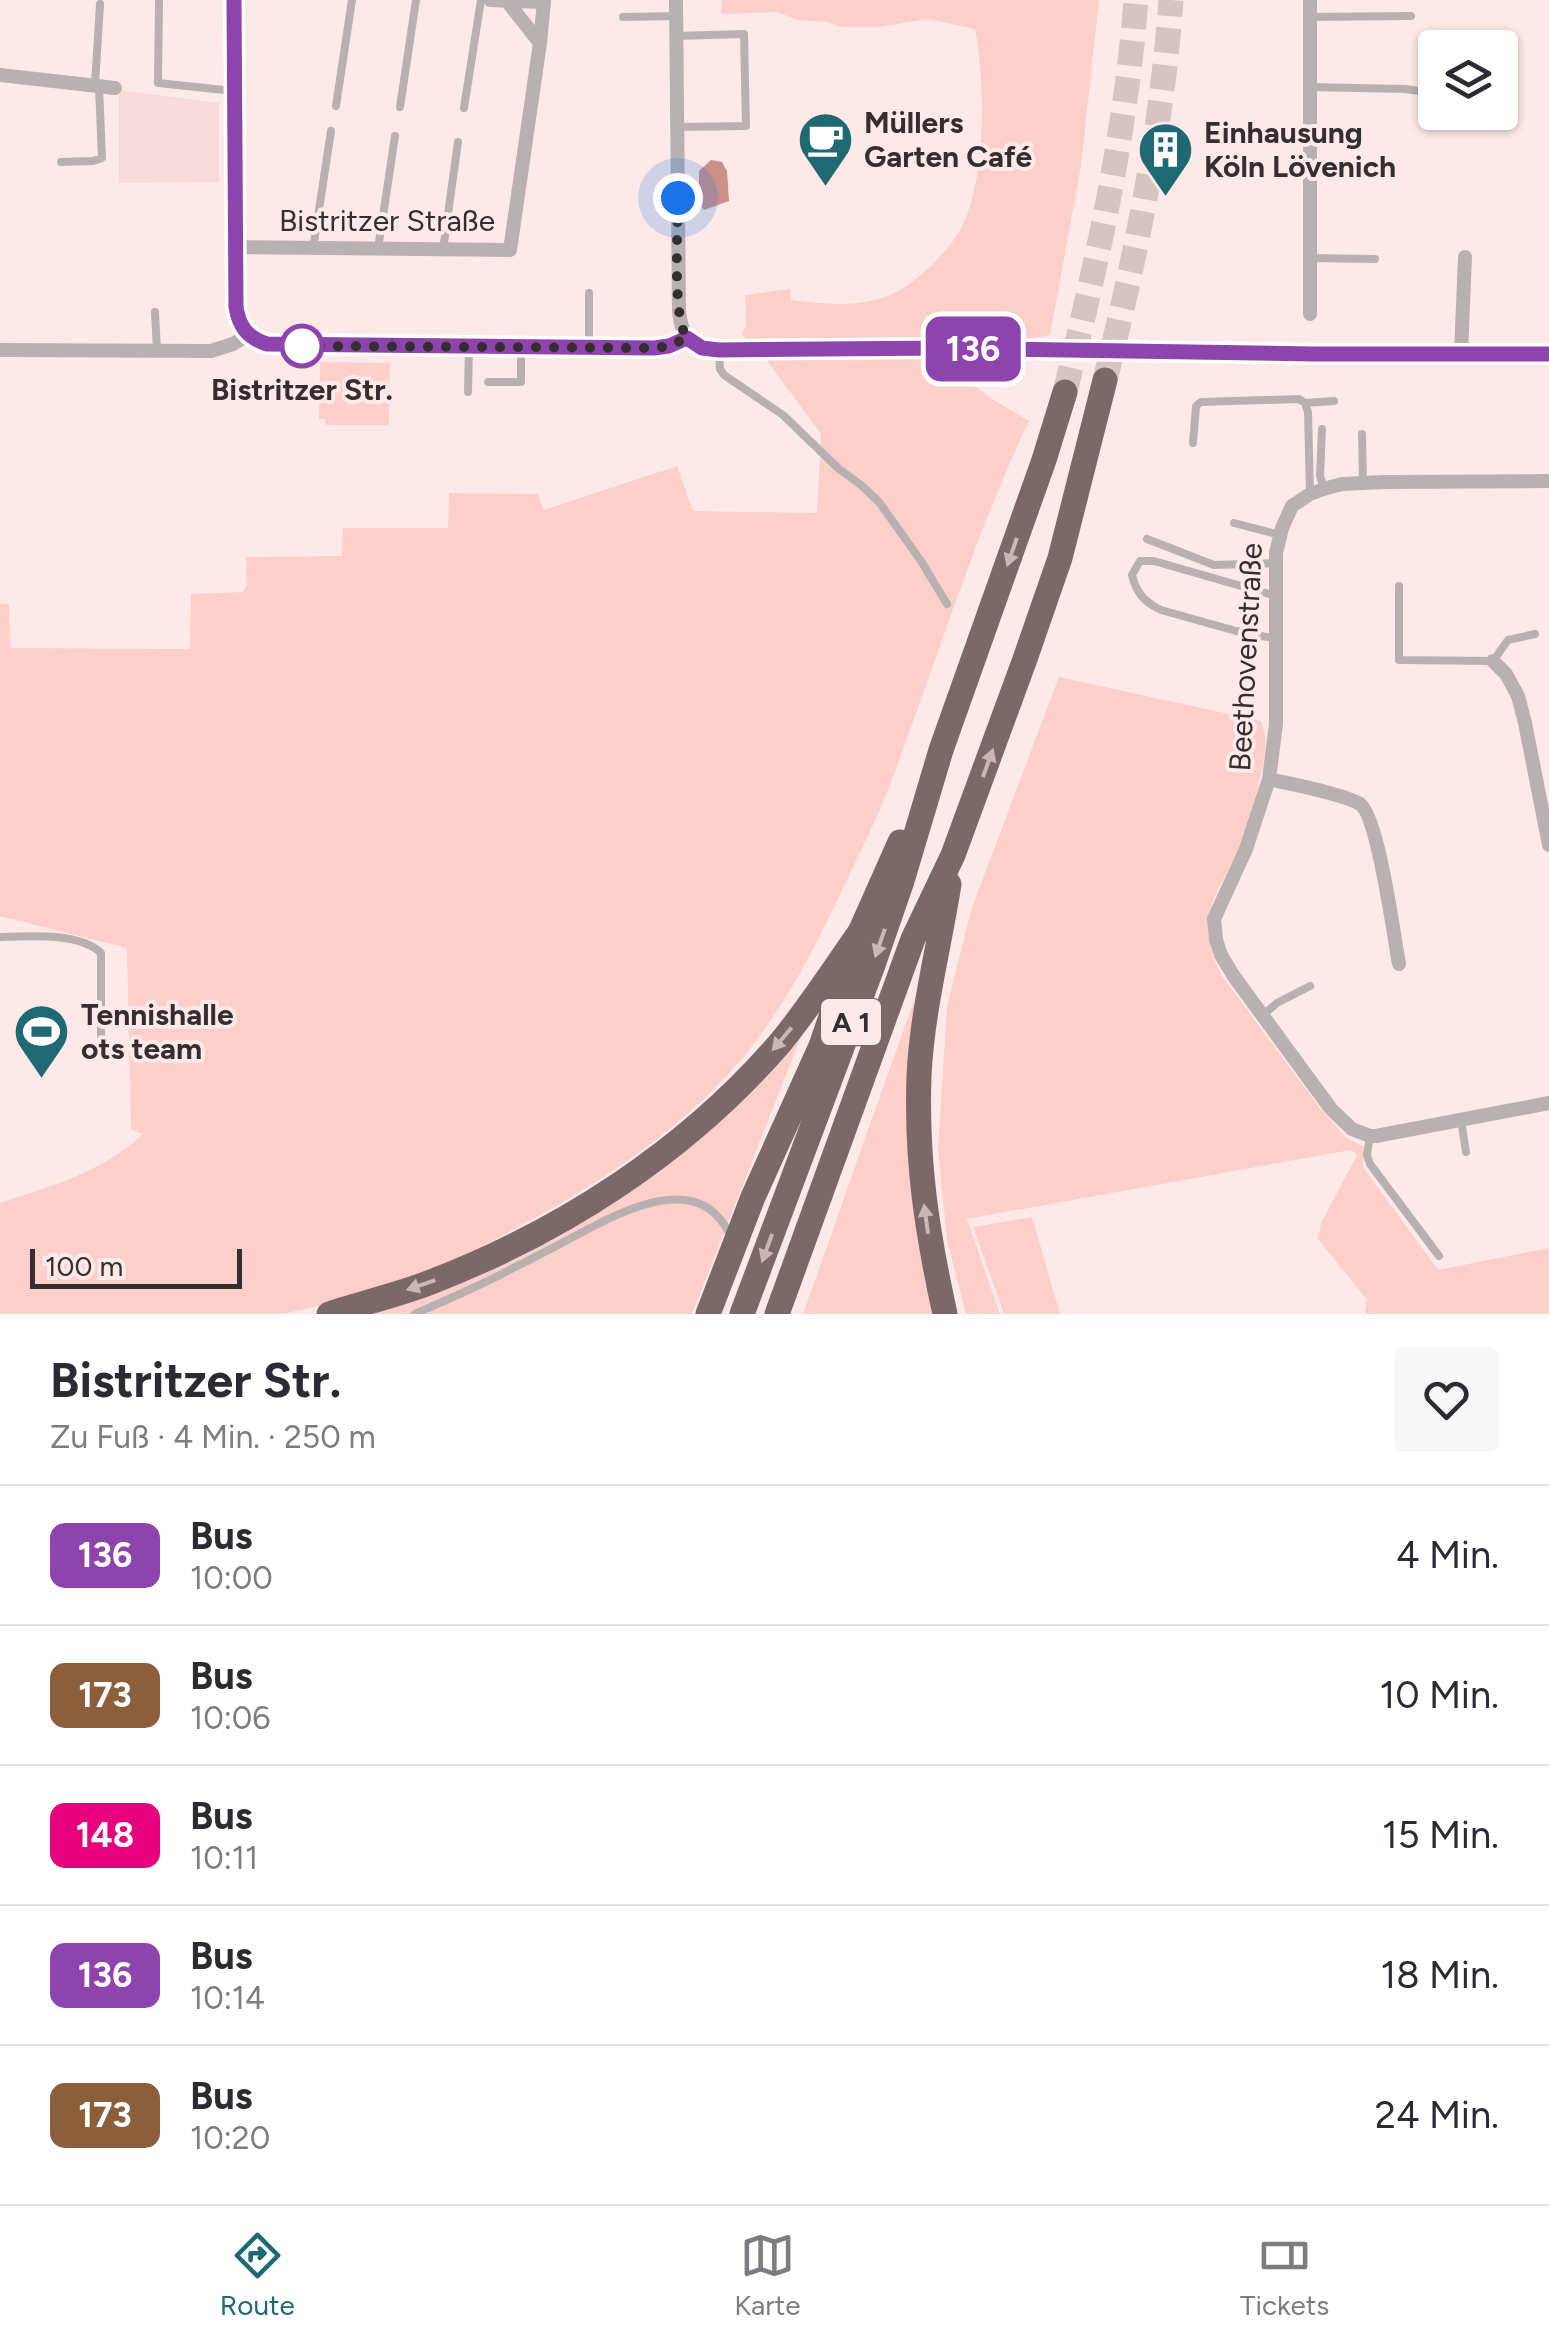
<!DOCTYPE html>
<html lang="de">
<head>
<meta charset="utf-8">
<style>
  :root { --surface:#fff; --page:#f7f7f7; --text:#2b2b33; --muted:#7c7c81; --line:#e1e1e2; --accent:#1e6972 }
  body { margin:0; font-family:Figtree,sans-serif; background:var(--page); color:var(--text); height:100vh; display:flex; flex-direction:column; font-size:38px; white-space:nowrap }
  * { box-sizing:border-box; margin:0 }
  p { font-size:32px; color:var(--muted) }
  .icon { flex:none; width:55px; height:55px; fill:none; stroke:currentColor; stroke-width:2; stroke-linecap:round; stroke-linejoin:round }
  .map { position:relative; height:1314px; overflow:hidden }
  .drawer { display:flex; flex-direction:column; background:var(--surface); flex:1 }
  .drawer>* { flex:none }
  .badge { padding:0 20px; border-radius:15px; font-size:35px; line-height:65px }
  .buttons { position:absolute; left:1418px; top:30px; display:grid; gap:20px }
  .buttons a { display:grid; place-items:center; width:100px; height:100px; border-radius:10px; background:var(--surface); box-shadow:0 2px 8px #0004; font-size:50px }
  .scale { position:absolute; left:30px; bottom:25px; width:212px; box-sizing:border-box; padding-left:10px; border:5px solid #362e2e; border-top:0; font-size:28px; line-height:35px; white-space:nowrap; color:#362e2e; -webkit-text-stroke:8px #fdeae8; paint-order:stroke }
  .you { position:absolute; width:50px; height:50px; margin:-25px; border:8px solid #fff; border-radius:50%; background:#1a73e8; box-shadow:0 0 0 15px #1a73e833 }
  .map>.badge { position:absolute; translate:-50% -50%; box-shadow:0 0 0 5px #fff }
  .round { display:grid; place-items:center; flex:none; width:105px; height:105px; border-radius:10px; background:var(--page) }
  .head { display:flex; align-items:center; justify-content:space-between; height:170px; padding:0 50px }
  h1 { font-size:48px; font-weight:700; line-height:75px }
  ul { padding:0; list-style:none }
  li { display:flex; align-items:center; gap:30px; height:140px; padding:0 50px; border-top:2px solid var(--line) }
  li div { flex:1 }
  li b { display:block; font-size:38px }
  li em { font-style:normal }
  li .badge { min-width:110px; font-weight:700; text-align:center }
  .dock { display:flex; justify-content:space-around; align-items:center; height:140px; border-top:2px solid var(--line); background:var(--surface); font-size:28px; color:var(--muted) }
  .dock a { display:grid; justify-items:center; gap:5px }
  .dock .active { color:var(--accent) }
  .map>svg:first-child { display:block }
</style>
</head>
<body>
<div class="map">
<svg width="1549" height="1314" viewBox="0 0 1549 1314">
  <rect width="100%" height="100%" fill="#fdeae8"/>
  <path fill="#f6dbd8" d="M119,90L219,103V182L119,183Z"/>
  <path fill="#fccfca" d="M722,0H1099L1081,166L1050,335L1026,340L927,343L926,356L948,363L987,396L1029,421C976,532 940,651 897,766C881,811 859,854 839,897C808,962 772,1029 722,1081C669,1135 607,1178 540,1215C497,1239 452,1263 405,1281C366,1296 322,1306 281,1314H0V1203C51,1186 103,1172 143,1134L131,1130L127,948L0,916V604H9L10,648L190,649L191,594L242,592L247,586L246,557L342,556L343,528H448L449,493L538,494L544,510L677,466L693,511L817,513L821,434L768,362L742,334L746,326L745,295L790,289L791,300C824,304 858,308 890,295C917,284 954,247 965,220C986,171 985,80 975,29L928,19L879,27H840L826,22L797,20L777,12L721,14Z
    M320,362L390,363L389,425H326L325,419H319Z
    M1059,677L1261,721C1269,740 1265,755 1261,774C1256,796 1251,819 1242,841C1219,895 1190,916 1222,976L1319,1107L1344,1136L1364,1147L1363,1167L1438,1270L1549,1248V1314H1365L1367,1300L1318,1239L1321,1223L1357,1155L1351,1150L967,1219L1000,1314H966L947,1240L938,1149L947,1007L971,910Z
    M916,996L938,1314H803C841,1208 877,1102 916,996Z
    M804,1029L692,1314H372L518,1257Z
    M1032,1217L1060,1314H1004L973,1227Z"/>
  <path fill="#cb908a" d="M711,160L722,162L727,171L729,201L704,210L699,204V171Z"/>
  <g fill="none" stroke-linecap="round" stroke-linejoin="round">
    <path stroke="#d5c4c3" stroke-width="25" stroke-dasharray="25 12" stroke-linecap="butt" d="M1105,380C1136,256 1162,128 1171,0
      M1065,392C1097,263 1126,133 1136,0"/>
    <path stroke="#b9b1b0" stroke-width="8" d="M159,0L158,83L234,91
      M623,17L676,16
      M1310,17L1411,16
      M676,36L744,34L746,126L677,127
      M95,85L100,4
      M1310,87L1405,89L1426,92
      M336,106L352,0
      M400,107L416,0
      M464,108L481,0
      M61,162L93,161L102,158L99,86
      M313,249L331,131
      M378,249L395,136
      M443,250L458,142
      M1310,258L1375,259
      M155,312L157,351
      M589,348V293
      M719,350L720,369L724,375L783,415L839,469L861,485L879,502L921,561L947,604
      M488,382H521V347
      M468,392L469,347
      M1305,403L1334,401
      M1322,429L1320,476L1324,488
      M1362,434L1363,483
      M1193,443L1196,406L1201,402L1299,399L1305,403L1308,412L1310,494
      M1234,523L1280,535
      M1147,539L1214,565L1276,563
      M1399,586V660L1493,661L1508,640L1535,634
      M1276,596L1154,561H1140L1132,575C1136,592 1144,602 1161,610L1236,631L1277,639
      M0,937C29,936 80,932 101,953V1037
      M1263,1015L1277,1003L1310,986
      M1461,1120L1466,1152
      M1370,1136L1367,1155L1370,1164L1439,1256
      M415,1314C448,1299 482,1285 513,1268C534,1258 554,1247 575,1236C620,1212 699,1168 730,1235"/>
    <path stroke="#b9b1b0" stroke-width="14" d="M234,0L236,307C240,331 252,342 276,345L654,348L669,346L687,338
      M490,0L544,2L540,43L506,0
      M676,0L679,311C682,340 691,347 719,350L1029,349
      M1310,0V314
      M0,75L115,88
      M235,247L510,250L540,43
      M0,350L211,351L233,344L248,335
      M1160,350L1314,353L1549,354
      M1461,354L1465,257
      M1549,481L1384,482L1342,484L1327,488L1310,494L1292,506L1282,528L1276,553V724L1269,779L1246,849L1214,919L1216,940L1221,955L1233,975L1331,1109L1352,1129L1370,1136H1376L1549,1103
      M1493,661L1506,674L1518,696L1525,723L1549,845
      M1269,779C1290,784 1344,794 1360,804C1378,816 1394,937 1399,964"/>
    <path stroke="#7a6968" stroke-width="25" d="M329,1314C362,1303 398,1295 431,1282C563,1231 687,1151 780,1043C809,1008 834,969 860,932
      M708,1314L753,1197L821,1046L860,932L900,842
      M742,1314L873,965L902,881L941,750L1044,460L1065,392
      M777,1314L913,939L953,855L1025,659L1060,558L1105,380
      M945,1314C927,1232 916,1161 919,1076C922,1011 939,948 949,884"/>
    <path stroke="#b9b1b0" stroke-width="14" d="M1029,349L1160,350"/>
  </g>
  <defs><path id="oneway-solid" d="M-6-.8H1V-3.2L6.5 0L1 3.2V.8H-6Z" transform="scale(2.5)"/></defs>
  <g fill="#c9b6b5">
    <use href="#oneway-solid" transform="translate(1012 552) rotate(109)"/>
    <use href="#oneway-solid" transform="translate(988 763) rotate(-70)"/>
    <use href="#oneway-solid" transform="translate(880 943) rotate(109)"/>
    <use href="#oneway-solid" transform="translate(782 1039) rotate(130)"/>
    <use href="#oneway-solid" transform="translate(926 1219) rotate(-98)"/>
    <use href="#oneway-solid" transform="translate(767 1248) rotate(110)"/>
    <use href="#oneway-solid" transform="translate(421 1285) rotate(161)"/>
  </g>
  <g fill="none" stroke-linecap="round" stroke-linejoin="round">
    <defs>
      <path id="line" d="M234,0L236,307C239,327 248,338 267,344L654,348L669,346L687,338L702,348L719,350L947,348L1314,354H1549"/>
    </defs>
    <use href="#line" stroke="#fff" stroke-width="22"/>
    <use href="#line" stroke="#8e44ad" stroke-width="15"/>
    <path stroke="#362e2e" stroke-width="10" stroke-dasharray="0 18" d="M302,346L654,348L669,346L687,338C672,318 678,227 678,198"/>
  </g>
  <defs>
    <symbol id="cafe-pin" viewBox="-11 -11 22 30"><path d="M0 17L-7.5 6A9.5 9.5 0 1 1 7.5 6Z" fill="#1e6972" stroke="#fdeae8"/><path d="M-5.5-4.5H6V0H3Q3 3.5 0 3.5H-2.5Q-5.5 3.5-5.5 0ZM3-3.2v2h1.7v-2ZM-6 4.5H4V6H-6Z" fill="#fff"/></symbol>
    <symbol id="building-pin" viewBox="-11 -11 22 30"><path d="M0 17L-7.5 6A9.5 9.5 0 1 1 7.5 6Z" fill="#1e6972" stroke="#fdeae8"/><path d="M-4-6H4V6H1V3H-1V6H-4ZM-2.5-4.3h1.7v1.8h-1.7ZM.8-4.3h1.7v1.8H.8ZM-2.5-1h1.7V.8h-1.7ZM.8-1h1.7V.8H.8Z" fill="#fff"/></symbol>
    <symbol id="stadium-pin" viewBox="-11 -11 22 30"><path d="M0 17L-7.5 6A9.5 9.5 0 1 1 7.5 6Z" fill="#1e6972" stroke="#fdeae8"/><path d="M0-5a6.5 5 0 1 0 0 10a6.5 5 0 1 0 0-10ZM-3.5-1.8h7v3.6h-7Z" fill="#fff"/></symbol>
  </defs>
  <g fill-rule="evenodd">
    <use href="#cafe-pin" x="794" y="108" width="63" height="86"/>
    <use href="#building-pin" x="1134" y="118" width="63" height="86"/>
    <use href="#stadium-pin" x="10" y="1000" width="63" height="86"/>
  </g>
  <circle fill="#fff" stroke="#8e44ad" stroke-width="5" cx="302" cy="346" r="20"/>
  <g text-anchor="middle" stroke-width="8" stroke-linejoin="round" paint-order="stroke">
    <rect fill="#fdeae8" stroke="#726666" stroke-width="2.5" x="821" y="999" width="60" height="46" rx="8"/>
    <g font-size="28" font-weight="bold" fill="#362e2e">
      <text x="851" y="1032">A 1</text>
    </g>
    <g font-size="30" font-weight="bold" fill="#362e2e" stroke="#fdeae8" text-anchor="start">
      <text x="864" y="133">Müllers<tspan x="864" dy="34">Garten Café</tspan></text>
      <text x="1204" y="143">Einhausung<tspan x="1204" dy="34">Köln Lövenich</tspan></text>
      <text x="81" y="1025">Tennishalle<tspan x="81" dy="34">ots team</tspan></text>
    </g>
    <g font-size="30" fill="#362e2e" stroke="#fdeae8">
      <text x="387" y="231">Bistritzer Straße</text>
      <text transform="translate(1246 657) rotate(-87)" y="10">Beethovenstraße</text>
    </g>
    <g font-size="30" font-weight="bold" fill="#362e2e" stroke="#fdeae8">
      <text x="302" y="400">Bistritzer Str.</text>
    </g>
  </g>
</svg>
<div class="buttons">
<a><svg class="icon" aria-label="layers" viewBox="0 0 24 24"><path d="M12 4l9 5-9 5-9-5zM3 14l9 5 9-5"/></svg></a>
</div>
<div class="scale">100 m</div>
<div class="you" style="left:678px;top:198px"></div>
<b class="badge" style="left:973px;top:349px;background:#8e44ad;color:#fff">136</b>
</div>
<section class="drawer">
<div class="head"><div><h1>Bistritzer Str.</h1><p>Zu Fuß · 4 Min. · 250 m</p></div><a class="round"><svg class="icon" aria-label="heart" viewBox="0 0 24 24"><path d="M12 20l-8-8c-3-5 5-10 8-4 3-6 11-1 8 4z"/></svg></a></div>
<ul>
<li><span class="badge" style="background:#8e44ad;color:#fff">136</span><div><b>Bus</b><p>10:00</p></div><em>4 Min.</em></li>
<li><span class="badge" style="background:#8b5e3c;color:#fff">173</span><div><b>Bus</b><p>10:06</p></div><em>10 Min.</em></li>
<li><span class="badge" style="background:#e6007e;color:#fff">148</span><div><b>Bus</b><p>10:11</p></div><em>15 Min.</em></li>
<li><span class="badge" style="background:#8e44ad;color:#fff">136</span><div><b>Bus</b><p>10:14</p></div><em>18 Min.</em></li>
<li><span class="badge" style="background:#8b5e3c;color:#fff">173</span><div><b>Bus</b><p>10:20</p></div><em>24 Min.</em></li>
</ul>
</section>
<nav class="dock">
<a class="active"><svg class="icon" aria-label="directions" viewBox="0 0 24 24"><path d="M12 3l9 9-9 9-9-9zM9 14v-3h6M13 9l2 2-2 2"/></svg>Route</a>
<a><svg class="icon" aria-label="map" viewBox="0 0 24 24"><path d="M3 6l6-2 6 2 6-2v14l-6 2-6-2-6 2zM9 4v14M15 6v14"/></svg>Karte</a>
<a><svg class="icon" aria-label="tickets" viewBox="0 0 24 24"><path d="M3 7h18v10H3zM15 7v10"/></svg>Tickets</a>
</nav>
</body>
</html>
